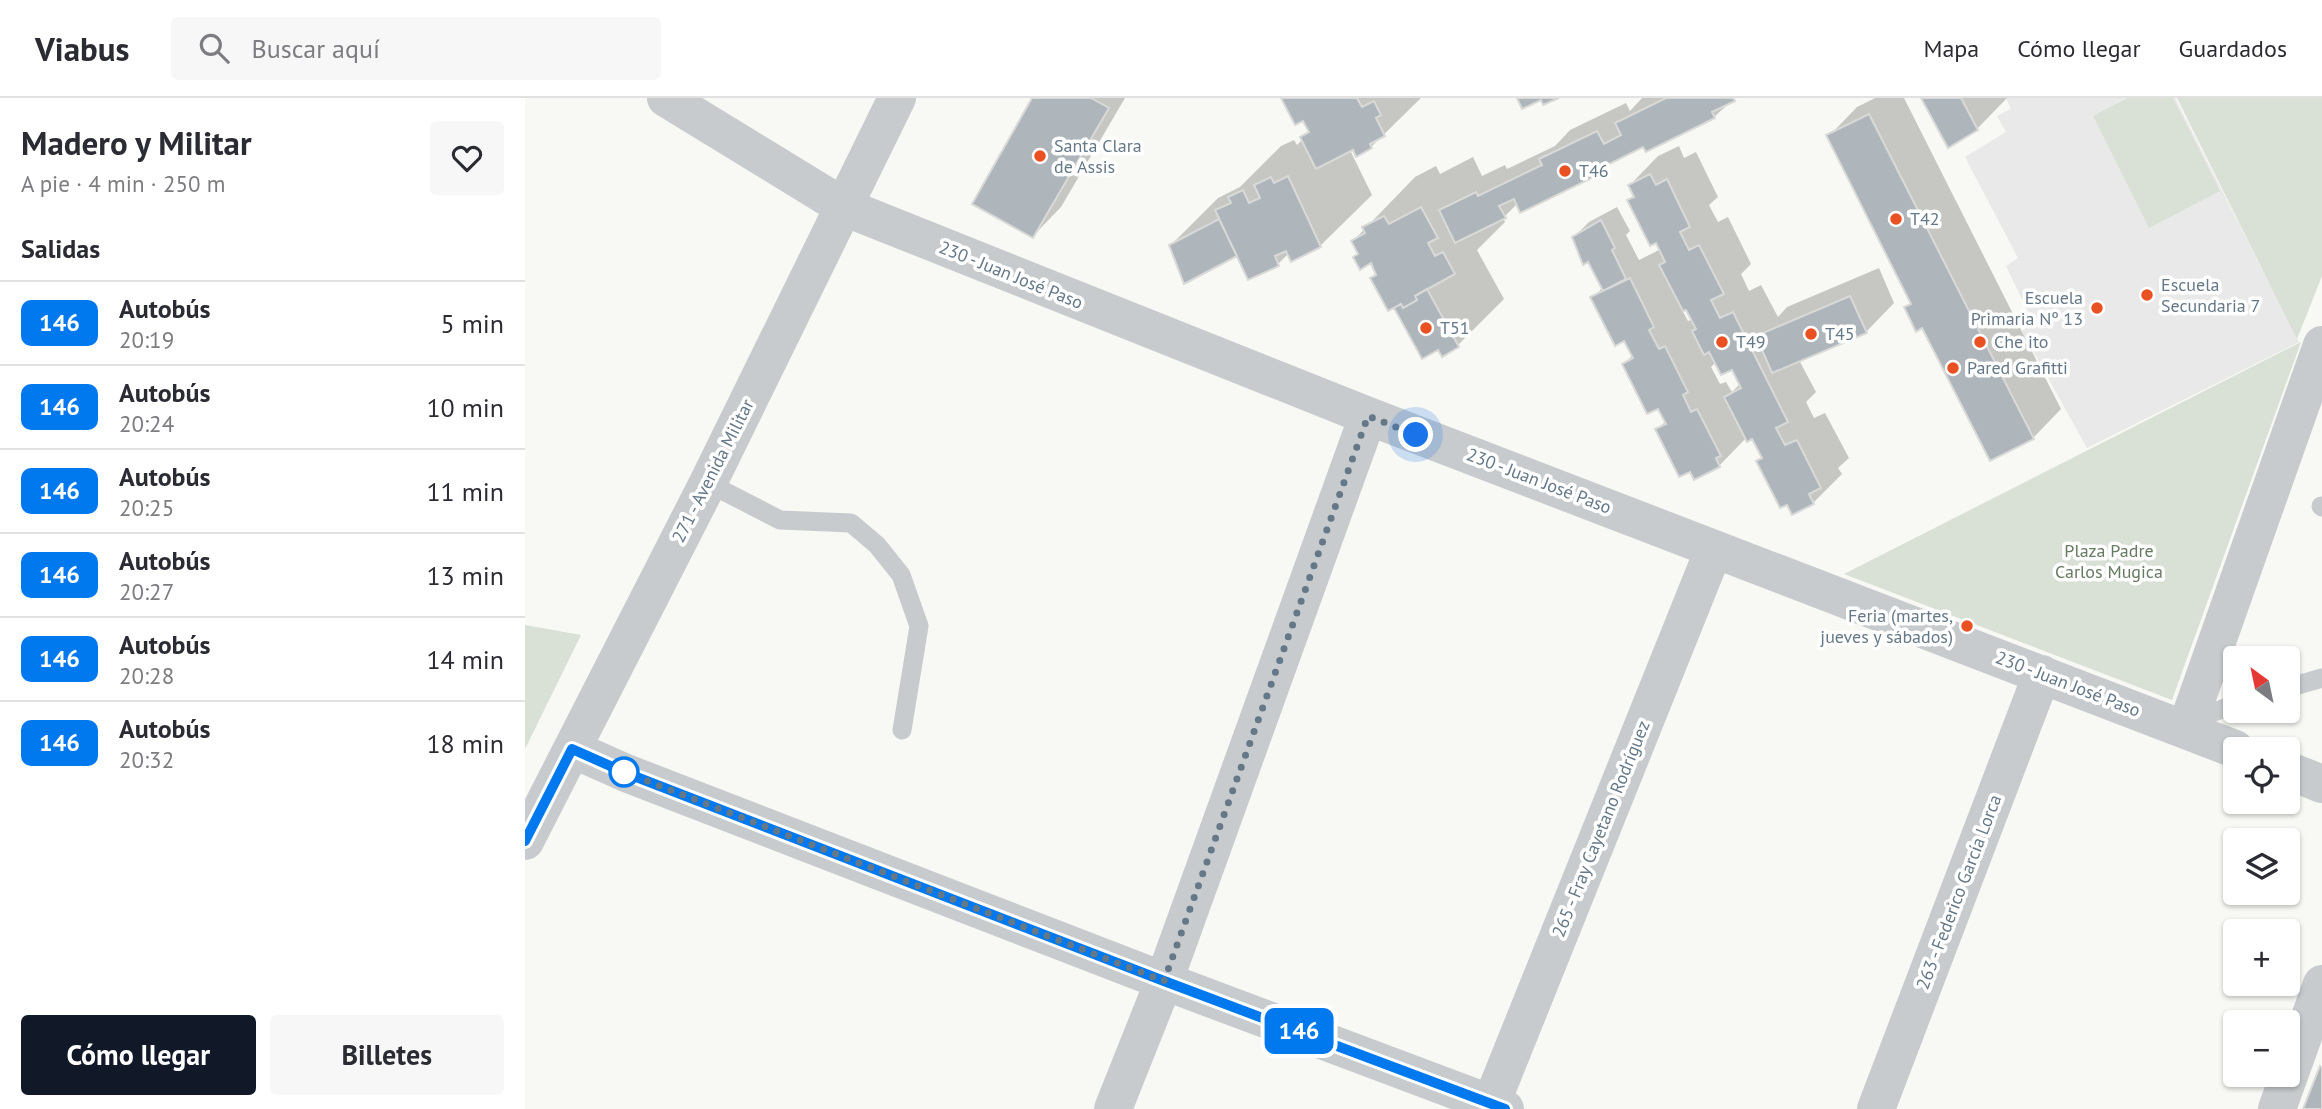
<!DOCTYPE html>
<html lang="es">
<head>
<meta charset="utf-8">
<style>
  :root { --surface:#fff; --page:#f7f7f7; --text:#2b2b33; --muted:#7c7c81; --line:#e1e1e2; --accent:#111827 }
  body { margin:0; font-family:"PT Sans",sans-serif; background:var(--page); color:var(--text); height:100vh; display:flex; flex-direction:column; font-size:26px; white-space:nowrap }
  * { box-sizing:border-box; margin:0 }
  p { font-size:23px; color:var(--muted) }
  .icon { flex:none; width:38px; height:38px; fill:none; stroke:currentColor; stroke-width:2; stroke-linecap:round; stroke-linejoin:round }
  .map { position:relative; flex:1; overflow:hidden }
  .sheet { display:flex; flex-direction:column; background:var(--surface); width:525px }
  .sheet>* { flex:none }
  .badge { padding:0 14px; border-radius:10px; font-size:24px; line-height:46px }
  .needle { width:46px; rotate:327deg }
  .fabs { position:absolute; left:1698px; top:548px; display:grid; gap:14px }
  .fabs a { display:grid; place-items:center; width:77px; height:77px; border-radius:7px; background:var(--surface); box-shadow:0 2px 5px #0004; font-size:35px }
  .you { position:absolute; width:35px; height:35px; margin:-18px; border:5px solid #fff; border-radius:50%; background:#1a73e8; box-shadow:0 0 0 10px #1a73e833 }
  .map>.badge { position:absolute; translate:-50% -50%; box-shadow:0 0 0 4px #fff }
  h2 { padding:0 21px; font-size:26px; line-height:63px }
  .round { display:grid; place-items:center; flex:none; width:74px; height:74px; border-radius:7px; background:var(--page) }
  .summary { display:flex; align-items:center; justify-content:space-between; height:119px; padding:0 21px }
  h1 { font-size:33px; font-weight:800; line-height:52px }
  .button { display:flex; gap:14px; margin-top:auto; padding:14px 21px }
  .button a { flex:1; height:80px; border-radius:7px; background:var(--accent); color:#fff; font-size:28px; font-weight:800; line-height:80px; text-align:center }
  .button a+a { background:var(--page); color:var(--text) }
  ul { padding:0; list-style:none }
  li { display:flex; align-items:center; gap:21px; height:84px; padding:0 21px; border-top:2px solid var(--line) }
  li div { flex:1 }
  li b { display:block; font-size:26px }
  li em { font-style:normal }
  li .badge { min-width:77px; font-weight:700; text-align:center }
  header { display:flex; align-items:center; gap:42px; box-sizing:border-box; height:98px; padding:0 35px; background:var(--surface); border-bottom:2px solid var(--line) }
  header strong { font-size:33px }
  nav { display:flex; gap:38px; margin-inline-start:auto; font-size:24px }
  .search { width:490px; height:63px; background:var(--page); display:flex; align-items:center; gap:18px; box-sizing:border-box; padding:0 24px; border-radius:7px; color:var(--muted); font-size:26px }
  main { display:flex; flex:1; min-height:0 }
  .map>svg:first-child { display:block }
</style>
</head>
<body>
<header>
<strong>Viabus</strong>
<div class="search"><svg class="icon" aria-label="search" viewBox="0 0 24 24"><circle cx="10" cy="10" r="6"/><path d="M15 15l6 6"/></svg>Buscar aquí</div>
<nav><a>Mapa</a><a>Cómo llegar</a><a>Guardados</a></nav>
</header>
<main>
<section class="sheet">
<div class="summary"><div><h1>Madero y Militar</h1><p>A pie · 4 min · 250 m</p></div><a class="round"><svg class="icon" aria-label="heart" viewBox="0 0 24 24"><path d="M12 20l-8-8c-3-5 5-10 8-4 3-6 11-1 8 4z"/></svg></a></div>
<h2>Salidas</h2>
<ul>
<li><span class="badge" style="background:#0079ef;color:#fff">146</span><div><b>Autobús</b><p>20:19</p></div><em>5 min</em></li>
<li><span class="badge" style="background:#0079ef;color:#fff">146</span><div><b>Autobús</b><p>20:24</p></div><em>10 min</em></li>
<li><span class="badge" style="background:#0079ef;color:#fff">146</span><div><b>Autobús</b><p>20:25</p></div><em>11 min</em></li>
<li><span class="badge" style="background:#0079ef;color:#fff">146</span><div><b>Autobús</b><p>20:27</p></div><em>13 min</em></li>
<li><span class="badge" style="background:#0079ef;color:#fff">146</span><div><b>Autobús</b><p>20:28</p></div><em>14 min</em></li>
<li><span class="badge" style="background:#0079ef;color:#fff">146</span><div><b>Autobús</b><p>20:32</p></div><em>18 min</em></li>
</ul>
<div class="button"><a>Cómo llegar</a><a>Billetes</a></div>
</section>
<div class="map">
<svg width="1797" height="1011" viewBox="0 0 1797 1011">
  <rect width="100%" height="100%" fill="#f8f8f4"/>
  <path fill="#e8e9e8" d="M1481,0H1650L1774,244L1562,350L1497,233L1508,224L1481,168L1493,160L1440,59L1481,34L1472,18L1486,11Z"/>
  <path fill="#d9e0d5" d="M1603,0H1648L1695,93L1624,130L1568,18Z
    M1652,0H1797V178L1772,241Z
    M1776,244L1647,602L1319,476Z
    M0,527L56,537L0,651Z"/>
  <path fill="#0003" fill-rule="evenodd" d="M509,0H600L536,109L508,138Z
    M758,0H896L846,49L825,52L847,97L795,148L764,155L753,166L713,156L646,147L693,100L715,89L756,48L769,42L772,47L778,41L777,39L785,32L779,20Z
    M1117,0H1210L1189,19L1122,52L1119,46L1087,62L1076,74L993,105L978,120L980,124L952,152L979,201L932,248L871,210L877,205L847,180L853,175L846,163L834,155L828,143L890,79L911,68L915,76L948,59L957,78L980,67L982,71L1030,48L1045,32L1101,5L1105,13Z
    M1350,0H1379L1536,311L1508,340L1381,210L1387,203L1304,38L1332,9Z
    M1398,0H1482L1452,31Z
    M1154,48L1159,60L1171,54L1193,99L1184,107L1193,124L1203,119L1226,166L1216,176L1224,193L1236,187L1253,219L1262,209L1354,170L1369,205L1341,234L1274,262L1291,294L1281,304L1289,320L1300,315L1324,360L1313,370L1317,376L1288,405L1234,363L1238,358L1228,339H1222L1194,368L1132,331L1141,323L1134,308L1099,266L1108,257L1100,241L1068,200L1078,189L1049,139L1064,124L1092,109L1105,133L1101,137L1114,162L1136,151L1104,103L1110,97L1105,87L1133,58ZM1162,209L1168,221L1163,223L1157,212ZM1191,264L1207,269L1216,285L1207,294L1201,284L1195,286L1186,269Z"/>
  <path fill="#aeb6bc" stroke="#d9d9d7" stroke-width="2" d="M507,0H566L584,10L508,140L447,106Z
    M756,0H832L837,9L849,3L856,17L851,20L860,38L845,46L847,50L831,59L828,52L791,71L775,39L784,34L778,23L770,27Z
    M992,0H1034L1018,7L1016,2L997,11Z
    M1141,0H1208L1210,3L1187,14L1190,20L1121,54L1118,49L1074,71L1077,75L995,115L989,101L974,108L981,120L930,145L914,112L951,94L953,98L1017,67L1014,61L1072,33L1079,46L1096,37L1090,25Z
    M1396,0H1436L1453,32L1423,50Z
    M1344,16L1509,341L1465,363L1397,230L1391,234L1379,209L1386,206L1301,37Z
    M1125,76L1131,87L1142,81L1165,129L1155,134L1164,152L1174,147L1199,196L1186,202L1195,220L1208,214L1263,324L1251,330L1260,347L1272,342L1296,390L1284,396L1289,406L1267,417L1262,407L1255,410L1231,363L1237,360L1227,341L1222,344L1199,299L1216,290L1207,272L1196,277L1184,254L1179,257L1167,233L1171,231L1161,212L1158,213L1134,167L1140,164L1131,145L1125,148L1102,102L1109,99L1103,87Z
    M763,78L796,149L766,164L761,153L750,158L754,168L723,182L690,112L706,105L703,99L718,92L724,105L735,100L729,87L746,79L749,85Z
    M896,109L913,140L903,145L910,158L918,154L930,176L890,198L892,202L878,210L876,206L863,213L845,180L851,177L846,165L835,172L828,159L833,156L826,143L840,135L837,129L859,118L864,126Z
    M694,121L712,158L659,186L644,147Z
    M1076,122L1090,150L1087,152L1101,181L1078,193L1063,164L1058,167L1047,139Z
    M1105,180L1129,229L1124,232L1134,251L1140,248L1163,294L1158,297L1166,314L1172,311L1196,358L1191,360L1195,369L1169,382L1165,374L1154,379L1130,331L1141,326L1133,311L1122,316L1097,266L1108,260L1099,243L1090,248L1065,199Z
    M902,191L934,249L917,259L913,252L897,261L869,210L876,206L878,210L892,202L890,198Z
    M1325,198L1342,235L1247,275L1231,238Z
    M1795,968L1797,969V1011H1778Z"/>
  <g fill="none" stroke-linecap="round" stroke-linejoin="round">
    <path stroke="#c7cbce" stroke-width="19" d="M183,385L255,422L326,425L352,447L376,477L394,528L377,632
      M1796,408L1797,409
      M1762,590L1797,580
      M1664,624L1710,606"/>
    <path stroke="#c7cbce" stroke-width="38" d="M141,0L319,109L843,318L1710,651
      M1661,631L1797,247
      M47,651L101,675L639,883L980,1011
      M1762,672L1797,686
      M0,743L183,385L372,0
      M588,1011L639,883L843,318
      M964,1011L1189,451
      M1351,1011L1517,576
      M1752,1011L1797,886"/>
  </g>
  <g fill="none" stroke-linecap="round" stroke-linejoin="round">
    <defs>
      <path id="line" d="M0,743L47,651L101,675L639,883L980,1011"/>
    </defs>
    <use href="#line" stroke="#fff" stroke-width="16"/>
    <use href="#line" stroke="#0079ef" stroke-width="10"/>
    <path stroke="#657887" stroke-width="7" stroke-dasharray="0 12.6" d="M99,674L639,883L843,318L891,337"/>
  </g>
  <g fill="#e95123" stroke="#fff" stroke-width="2.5">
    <circle cx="515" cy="58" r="7"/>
    <circle cx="1040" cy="73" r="7"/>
    <circle cx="1371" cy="121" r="7"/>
    <circle cx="1622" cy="197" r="7"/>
    <circle cx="1572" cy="210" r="7"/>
    <circle cx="901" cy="230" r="7"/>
    <circle cx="1286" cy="236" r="7"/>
    <circle cx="1197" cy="244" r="7"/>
    <circle cx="1455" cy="244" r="7"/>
    <circle cx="1428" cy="270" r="7"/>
    <circle cx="1442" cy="528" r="7"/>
  </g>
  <circle fill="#fff" stroke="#0079ef" stroke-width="3.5" cx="99" cy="674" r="14"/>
  <g text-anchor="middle" stroke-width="7" stroke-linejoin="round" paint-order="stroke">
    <g font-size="18" fill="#657887" stroke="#fff" text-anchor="start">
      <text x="529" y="54">Santa Clara<tspan x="529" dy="21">de Assis</tspan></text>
      <text x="1054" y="79">T46</text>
      <text x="1385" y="127">T42</text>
      <text x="1636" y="193">Escuela<tspan x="1636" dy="21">Secundaria 7</tspan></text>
      <text x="1558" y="206" text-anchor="end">Escuela<tspan x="1558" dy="21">Primaria Nº 13</tspan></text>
      <text x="915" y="236">T51</text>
      <text x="1300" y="242">T45</text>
      <text x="1211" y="250">T49</text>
      <text x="1469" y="250">Che ito</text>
      <text x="1442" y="276">Pared Grafitti</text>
      <text x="1428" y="524" text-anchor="end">Feria (martes,<tspan x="1428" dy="21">jueves y sábados)</tspan></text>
    </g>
    <g font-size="18" fill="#657887" stroke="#fff">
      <text transform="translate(486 177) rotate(22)" y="6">230 - Juan José Paso</text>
      <text transform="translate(188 373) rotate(-63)" y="6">271 - Avenida Militar</text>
      <text transform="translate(1014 383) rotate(21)" y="6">230 - Juan José Paso</text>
      <text transform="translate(1543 586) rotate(21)" y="6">230 - Juan José Paso</text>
      <text transform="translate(1076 731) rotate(-68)" y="6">265 - Fray Cayetano Rodríguez</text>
      <text transform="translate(1434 794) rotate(-69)" y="6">263 - Federico García Lorca</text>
    </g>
    <g font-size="18" fill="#667961" stroke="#fff">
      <text x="1584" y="459">Plaza Padre<tspan x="1584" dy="21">Carlos Mugica</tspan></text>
    </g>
  </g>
</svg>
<div class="fabs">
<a><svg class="needle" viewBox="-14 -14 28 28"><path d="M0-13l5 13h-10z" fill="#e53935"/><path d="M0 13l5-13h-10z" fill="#7c7c81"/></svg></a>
<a><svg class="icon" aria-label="locate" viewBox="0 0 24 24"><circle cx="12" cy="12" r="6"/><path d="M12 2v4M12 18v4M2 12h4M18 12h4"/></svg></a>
<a><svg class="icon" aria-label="layers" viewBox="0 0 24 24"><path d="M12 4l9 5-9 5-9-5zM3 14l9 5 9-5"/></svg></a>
<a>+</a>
<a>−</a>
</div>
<div class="you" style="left:891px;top:337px"></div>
<b class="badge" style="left:774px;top:933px;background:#0079ef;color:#fff">146</b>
</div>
</main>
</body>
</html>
